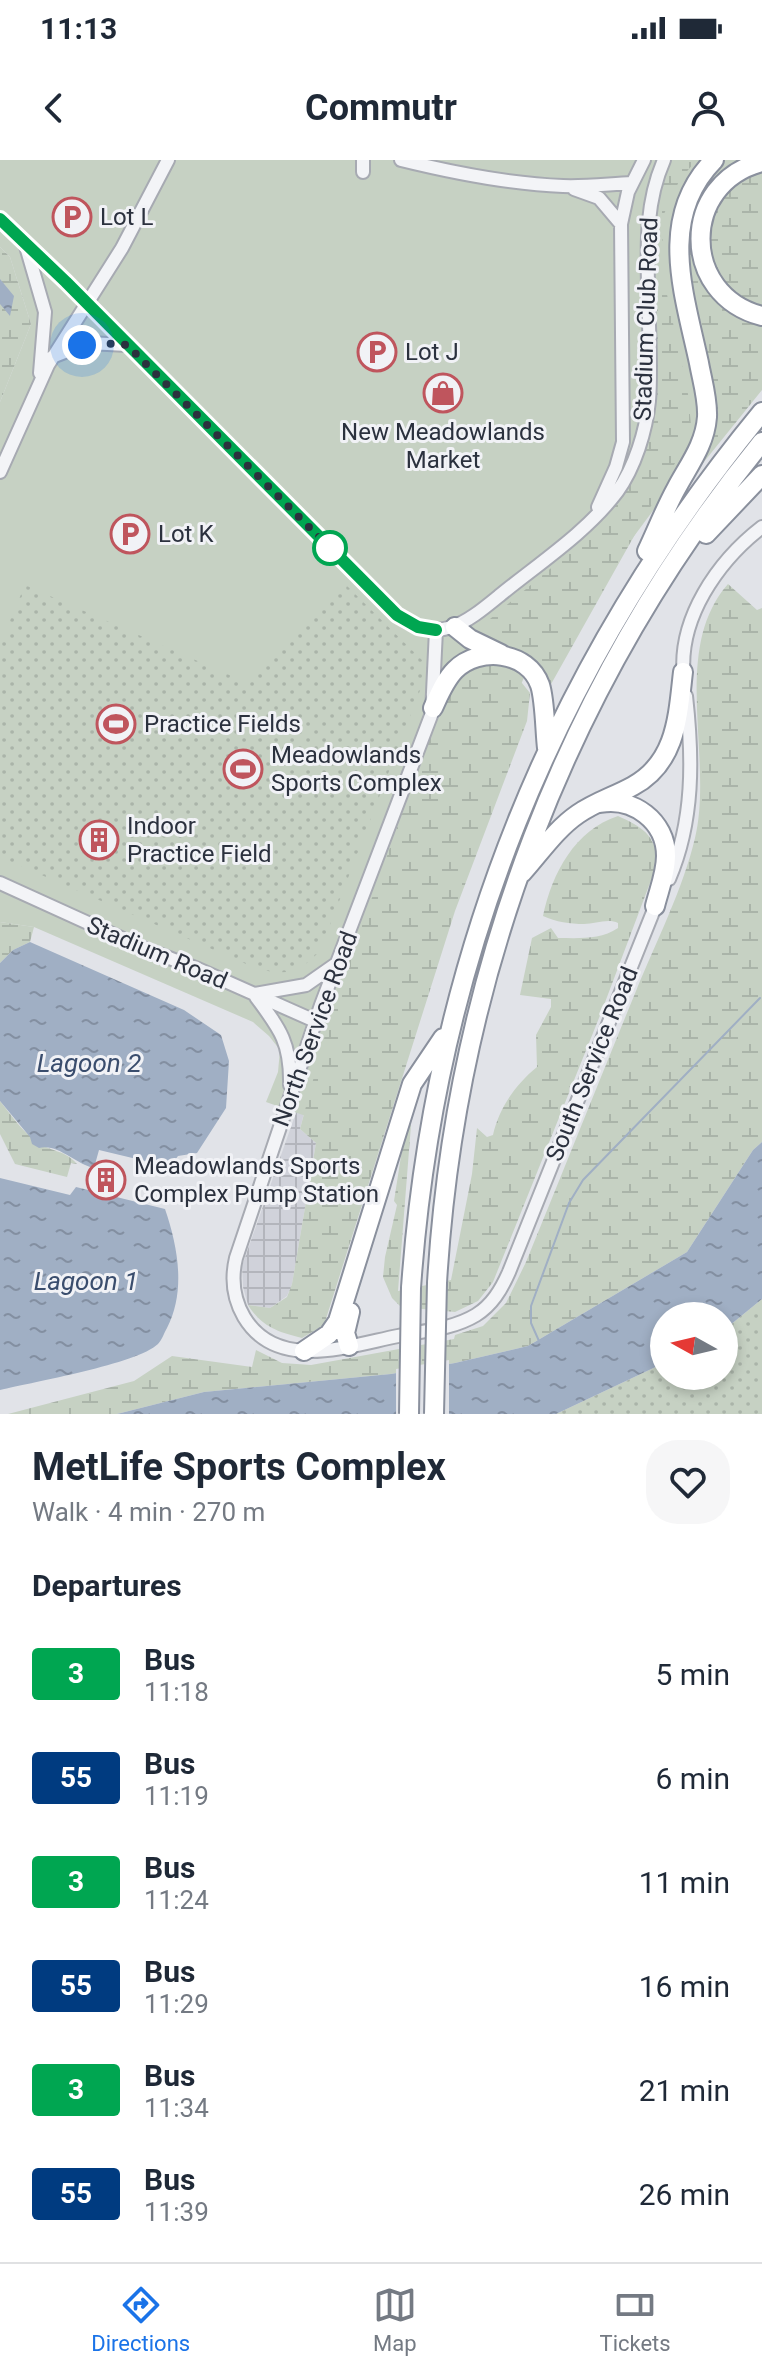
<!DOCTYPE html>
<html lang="en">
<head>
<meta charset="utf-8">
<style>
  :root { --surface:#fff; --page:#f6f6f7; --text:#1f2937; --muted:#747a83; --line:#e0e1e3; --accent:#1a73e8 }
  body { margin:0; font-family:Roboto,sans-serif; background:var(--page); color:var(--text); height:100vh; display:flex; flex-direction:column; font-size:30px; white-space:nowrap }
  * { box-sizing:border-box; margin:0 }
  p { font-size:26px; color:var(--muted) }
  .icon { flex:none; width:44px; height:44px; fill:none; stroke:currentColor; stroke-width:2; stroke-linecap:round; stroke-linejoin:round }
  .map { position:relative; height:1254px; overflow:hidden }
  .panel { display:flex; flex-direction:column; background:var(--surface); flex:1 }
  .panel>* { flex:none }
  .badge { padding:0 16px; border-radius:6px; font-size:28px; line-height:52px }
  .needle { width:52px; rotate:278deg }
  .buttons { position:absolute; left:650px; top:1142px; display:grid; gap:16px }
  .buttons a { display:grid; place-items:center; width:88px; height:88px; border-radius:50%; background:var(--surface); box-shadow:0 4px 12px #0003; font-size:40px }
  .you { position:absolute; width:40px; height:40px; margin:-20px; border:6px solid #fff; border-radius:50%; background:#1a73e8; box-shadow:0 0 0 12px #1a73e833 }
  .map>.badge { position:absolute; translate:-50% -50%; box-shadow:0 0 0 4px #fff }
  h2 { padding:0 32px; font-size:30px; line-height:72px }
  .round { display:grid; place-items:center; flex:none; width:84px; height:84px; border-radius:32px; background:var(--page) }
  .head { display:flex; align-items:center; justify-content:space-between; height:136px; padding:0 32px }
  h1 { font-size:38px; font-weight:700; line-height:60px }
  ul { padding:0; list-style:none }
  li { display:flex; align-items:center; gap:24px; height:104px; padding:0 32px }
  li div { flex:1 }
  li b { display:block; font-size:30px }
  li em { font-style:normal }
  li .badge { min-width:88px; font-weight:700; text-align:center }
  .status { display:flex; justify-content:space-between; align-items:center; height:56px; padding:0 40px; background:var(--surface); direction:ltr }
  .status svg { height:22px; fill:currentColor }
  header { display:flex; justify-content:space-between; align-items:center; height:104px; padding:0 32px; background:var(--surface); font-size:36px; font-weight:700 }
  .tab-bar { display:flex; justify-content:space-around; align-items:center; height:112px; border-top:2px solid var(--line); background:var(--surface); font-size:22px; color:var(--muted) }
  .tab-bar a { display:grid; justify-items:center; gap:4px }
  .tab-bar .selected { color:var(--accent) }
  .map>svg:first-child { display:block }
</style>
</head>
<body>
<div class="status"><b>11:13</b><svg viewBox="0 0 49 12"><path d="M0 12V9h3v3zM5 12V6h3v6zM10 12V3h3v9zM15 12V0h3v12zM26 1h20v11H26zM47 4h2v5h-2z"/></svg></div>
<header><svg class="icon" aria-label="back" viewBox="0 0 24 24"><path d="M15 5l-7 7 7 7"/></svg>Commutr<svg class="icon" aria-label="person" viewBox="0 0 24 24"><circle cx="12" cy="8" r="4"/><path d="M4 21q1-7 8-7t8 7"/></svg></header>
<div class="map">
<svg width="762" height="1254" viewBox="0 0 762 1254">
  <defs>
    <pattern id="industrial-grid" width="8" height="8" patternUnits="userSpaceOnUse" patternTransform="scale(2)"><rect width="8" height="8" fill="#d0d2da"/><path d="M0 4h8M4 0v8" fill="none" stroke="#b3b5bc"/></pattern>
    <pattern id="wetland-marsh" width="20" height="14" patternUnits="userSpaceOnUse" patternTransform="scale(2)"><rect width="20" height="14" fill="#c6d1c3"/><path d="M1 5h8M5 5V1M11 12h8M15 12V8" fill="none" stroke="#aab4a9"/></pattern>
    <pattern id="park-dots" width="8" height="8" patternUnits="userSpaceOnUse" patternTransform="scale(2)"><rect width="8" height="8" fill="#c6d1c3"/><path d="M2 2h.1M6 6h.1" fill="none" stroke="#aab4a9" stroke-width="1.8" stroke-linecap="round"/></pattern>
    <pattern id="water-ripples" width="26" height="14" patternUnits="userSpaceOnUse" patternTransform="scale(2)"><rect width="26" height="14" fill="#a0afc4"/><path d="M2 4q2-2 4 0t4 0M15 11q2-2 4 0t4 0" fill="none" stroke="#838fa1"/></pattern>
  </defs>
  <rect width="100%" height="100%" fill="#e1e3e8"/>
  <path fill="url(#industrial-grid)" d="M299,944L306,945L300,969L316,983L292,1124L287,1136L270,1148L248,1145L243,1127L242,1106Z"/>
  <path fill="#c6d1c3" d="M0,0H762V204L623,391L549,456L340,968L266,942L278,912L280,890L269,876L253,862L34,767L0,762V242L31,164L10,97L0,87Z"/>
  <path fill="url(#wetland-marsh)" d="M670,0H697L680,19L664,54L661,106L688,234L691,265L679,296L550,526C529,493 507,488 472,474L592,374L625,331L644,284L655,41Z
    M762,14V149C753,145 741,142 734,136C701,110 698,67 725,37C735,25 747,16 762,14Z
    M684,69H693L699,111L762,162V230L699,308L696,305L703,289Z
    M0,87L10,97L31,164L0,242Z
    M728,424L757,450L762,448V982L753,990L687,1092L528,1186L455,1203L391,1214L204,1232L117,1254H8L134,1221L172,1196L252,1207L256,1190L282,1203L311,1205L454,1179L455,1175L483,1166L506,1143L526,1102C563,1012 599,921 636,831C656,782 683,729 695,678C714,598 670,490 728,424Z
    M489,504C509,508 518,517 530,533L527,561L455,751L324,1165L302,1178C278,1172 262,1167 248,1145L270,1148L287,1137L292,1124L316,983L300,969L332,849L447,529L473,506Z
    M618,656C643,667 659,677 656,707L601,853L493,1122L478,1141L455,1152L401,1147L392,1138L383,1117L385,1097L397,1045L394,1041L406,964L411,965L398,1131L451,1120L472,1014L477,968L487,977L493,975C499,948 516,924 537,907L536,875L551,847V839L520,835L532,778L551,768L558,778C579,778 600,780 618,768V763C608,758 595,764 584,764C570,764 556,762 543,756C552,713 575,670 618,656Z
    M0,762L34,767L30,782L13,790L0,803Z
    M0,941C12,956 23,973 39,983C54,993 65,990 77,1004L71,1003L67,1017L15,1004L0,974Z"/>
  <path fill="url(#park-dots)" d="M343,422L429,507L320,791C298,813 289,816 258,809L0,697V484L25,425L243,521Z
    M762,1139V1254H556L664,1203V1216H724V1170Z"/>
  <path fill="url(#water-ripples)" d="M0,119L14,136L10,156L0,144Z
    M30,782L184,850L221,875L229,901L226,948L197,993L178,996L170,1007L99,990L94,1008C75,1004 58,983 39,988L32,984L30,977L0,941V803L13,790Z
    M762,982V1139L724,1170V1156H664V1203L556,1254H117L204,1232L391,1214L455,1203L528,1186L687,1092L753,990Z
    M0,1018L70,1035L76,1027L165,1049C178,1087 186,1131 167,1168C164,1173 162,1180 158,1184C137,1204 33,1222 0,1230Z"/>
  <path fill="#e1e3e8" d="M449,1200V1254H396V1209Z"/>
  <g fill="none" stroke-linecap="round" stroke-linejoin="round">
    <path stroke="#a0afc4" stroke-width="2" d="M539,1181L531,1163V1146L569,1043L583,1020L760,838"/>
    <defs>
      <path id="minor" d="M401,0C454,13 508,24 563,26C585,27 609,24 632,23
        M363,12V0
        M574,29L599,38L621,64
        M0,59L88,143L397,455C438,486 466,463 499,436C538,404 586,373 617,332C635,307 646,271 649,241C652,203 648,163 648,125C647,82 646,41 664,0
        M25,83L45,152L40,213
        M52,197L88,183L127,185
        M0,312L48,205L122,88L168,0
        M598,347L616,307L623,282L621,64L628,32L644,0
        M436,470L432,553L321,845L236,1098C231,1119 233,1138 244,1157C277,1212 348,1186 398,1176C423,1171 453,1169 476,1155C492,1145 501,1130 509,1112L657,742
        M684,518C677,459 718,401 762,367
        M669,719C694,661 693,598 686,536
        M0,723L143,788L198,809L315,861
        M254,834L306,825L336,804
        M256,837C280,869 291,883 290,925"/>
      <path id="highway" d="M762,2C680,23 680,135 762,156
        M706,374L762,315
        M647,391C657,370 665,349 676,329C688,306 705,285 707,257C708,239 702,220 699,203C684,133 657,58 714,0
        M455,467L470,479L501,494
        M433,548C439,535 445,520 455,510C479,486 528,491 540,525C545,540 545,571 547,588
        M600,643C633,637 666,661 666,696C666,713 659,730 655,746
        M522,713C540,693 556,669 578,654C595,642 615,636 633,626C677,602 678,555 683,512
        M437,1123C455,816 567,521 762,282
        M411,1128C434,800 553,506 762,252
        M349,1186L345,1173L350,1152
        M304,1191L329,1174L338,1161L412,924L443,878"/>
    </defs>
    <use href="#minor" stroke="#a7aab2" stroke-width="16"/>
    <use href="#highway" stroke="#8a909d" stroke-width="22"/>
    <use href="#minor" stroke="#f3f4f7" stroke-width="12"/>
    <use href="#highway" stroke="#fff" stroke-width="18"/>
    <defs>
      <path id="highway-bridge" d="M409,1254L411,1128
        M434,1254L437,1123"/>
    </defs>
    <use href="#highway-bridge" stroke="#8a909d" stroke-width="22" stroke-linecap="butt"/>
    <use href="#highway-bridge" stroke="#fff" stroke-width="18"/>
  </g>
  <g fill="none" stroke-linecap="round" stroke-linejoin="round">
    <defs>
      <path id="line" d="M0,59L66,122L397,455L418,467L436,470"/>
    </defs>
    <use href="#line" stroke="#fff" stroke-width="18"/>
    <use href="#line" stroke="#00a651" stroke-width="12"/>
    <path stroke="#2b313e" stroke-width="8" stroke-dasharray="0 14.4" d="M82,185L99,183L127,185L330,388"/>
  </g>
  <defs>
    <symbol id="parking-ring" viewBox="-11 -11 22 22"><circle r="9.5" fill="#f1f2f6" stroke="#bf555d" stroke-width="1.5"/><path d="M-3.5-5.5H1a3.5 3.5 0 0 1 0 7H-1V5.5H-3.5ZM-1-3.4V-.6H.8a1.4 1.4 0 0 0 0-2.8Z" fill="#bf555d"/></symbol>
    <symbol id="shop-ring" viewBox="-11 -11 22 22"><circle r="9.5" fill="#f1f2f6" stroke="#bf555d" stroke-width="1.5"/><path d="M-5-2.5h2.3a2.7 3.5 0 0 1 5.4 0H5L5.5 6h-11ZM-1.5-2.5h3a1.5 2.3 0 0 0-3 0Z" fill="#bf555d"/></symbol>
    <symbol id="stadium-ring" viewBox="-11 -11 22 22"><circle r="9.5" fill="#f1f2f6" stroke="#bf555d" stroke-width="1.5"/><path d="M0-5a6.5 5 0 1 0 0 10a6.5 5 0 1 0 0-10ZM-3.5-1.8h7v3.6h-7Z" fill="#bf555d"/></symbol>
    <symbol id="building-ring" viewBox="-11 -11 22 22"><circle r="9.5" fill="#f1f2f6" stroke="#bf555d" stroke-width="1.5"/><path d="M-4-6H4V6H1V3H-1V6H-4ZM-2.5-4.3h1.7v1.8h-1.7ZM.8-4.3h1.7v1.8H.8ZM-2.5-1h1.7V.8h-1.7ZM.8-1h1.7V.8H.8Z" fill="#bf555d"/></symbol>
  </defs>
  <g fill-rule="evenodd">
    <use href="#parking-ring" x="50" y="35" width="44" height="44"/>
    <use href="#parking-ring" x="355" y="170" width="44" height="44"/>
    <use href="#shop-ring" x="421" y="211" width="44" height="44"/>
    <use href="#parking-ring" x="108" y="352" width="44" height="44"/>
    <use href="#stadium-ring" x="94" y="542" width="44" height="44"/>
    <use href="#stadium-ring" x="221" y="587" width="44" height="44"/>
    <use href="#building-ring" x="77" y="658" width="44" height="44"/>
    <use href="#building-ring" x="84" y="998" width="44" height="44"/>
  </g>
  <circle fill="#fff" stroke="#00a651" stroke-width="4" cx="330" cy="388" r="16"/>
  <g text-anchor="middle" stroke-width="6" stroke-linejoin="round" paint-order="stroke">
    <g font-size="24" fill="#2b313e" stroke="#f1f2f6" text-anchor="start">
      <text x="100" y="65">Lot L</text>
      <text x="405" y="200">Lot J</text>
      <text x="443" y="280" text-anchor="middle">New Meadowlands<tspan x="443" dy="28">Market</tspan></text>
      <text x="158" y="382">Lot K</text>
      <text x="144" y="572">Practice Fields</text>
      <text x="271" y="603">Meadowlands<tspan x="271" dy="28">Sports Complex</tspan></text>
      <text x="127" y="674">Indoor<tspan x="127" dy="28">Practice Field</tspan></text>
      <text x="134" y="1014">Meadowlands Sports<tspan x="134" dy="28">Complex Pump Station</tspan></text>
    </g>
    <g font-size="24" fill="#2b313e" stroke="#f1f2f6">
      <text transform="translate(646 159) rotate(-88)" y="8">Stadium Club Road</text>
      <text transform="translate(157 793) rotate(23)" y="8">Stadium Road</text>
      <text transform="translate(315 869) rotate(-70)" y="8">North Service Road</text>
      <text transform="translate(592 904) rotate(-68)" y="8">South Service Road</text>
    </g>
    <g font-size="26" font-style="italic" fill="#3a4d6d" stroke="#f1f2f6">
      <text x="89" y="912">Lagoon 2</text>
      <text x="86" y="1130">Lagoon 1</text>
    </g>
  </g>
</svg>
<div class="buttons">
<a><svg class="needle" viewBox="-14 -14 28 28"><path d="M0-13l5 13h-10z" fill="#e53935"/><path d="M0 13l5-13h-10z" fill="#747a83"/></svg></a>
</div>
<div class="you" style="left:82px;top:185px"></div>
</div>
<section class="panel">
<div class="head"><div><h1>MetLife Sports Complex</h1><p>Walk · 4 min · 270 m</p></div><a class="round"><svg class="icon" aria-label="heart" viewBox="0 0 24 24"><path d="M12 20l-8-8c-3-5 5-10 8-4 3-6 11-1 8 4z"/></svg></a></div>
<h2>Departures</h2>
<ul>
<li><span class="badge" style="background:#00a651;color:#fff">3</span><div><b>Bus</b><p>11:18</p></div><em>5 min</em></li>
<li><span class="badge" style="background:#003b80;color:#fff">55</span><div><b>Bus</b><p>11:19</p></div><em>6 min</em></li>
<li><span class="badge" style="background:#00a651;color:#fff">3</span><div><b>Bus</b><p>11:24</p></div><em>11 min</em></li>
<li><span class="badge" style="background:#003b80;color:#fff">55</span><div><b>Bus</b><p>11:29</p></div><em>16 min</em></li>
<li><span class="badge" style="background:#00a651;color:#fff">3</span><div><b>Bus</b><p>11:34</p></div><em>21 min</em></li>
<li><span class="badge" style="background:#003b80;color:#fff">55</span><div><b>Bus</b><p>11:39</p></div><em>26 min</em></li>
</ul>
</section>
<nav class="tab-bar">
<a class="selected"><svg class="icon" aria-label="directions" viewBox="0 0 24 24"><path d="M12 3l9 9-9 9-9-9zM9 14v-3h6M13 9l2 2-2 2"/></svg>Directions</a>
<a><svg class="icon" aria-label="map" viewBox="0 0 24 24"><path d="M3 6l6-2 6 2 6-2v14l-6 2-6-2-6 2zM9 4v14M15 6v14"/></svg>Map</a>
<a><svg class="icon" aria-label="tickets" viewBox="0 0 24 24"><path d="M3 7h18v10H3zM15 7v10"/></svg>Tickets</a>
</nav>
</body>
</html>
